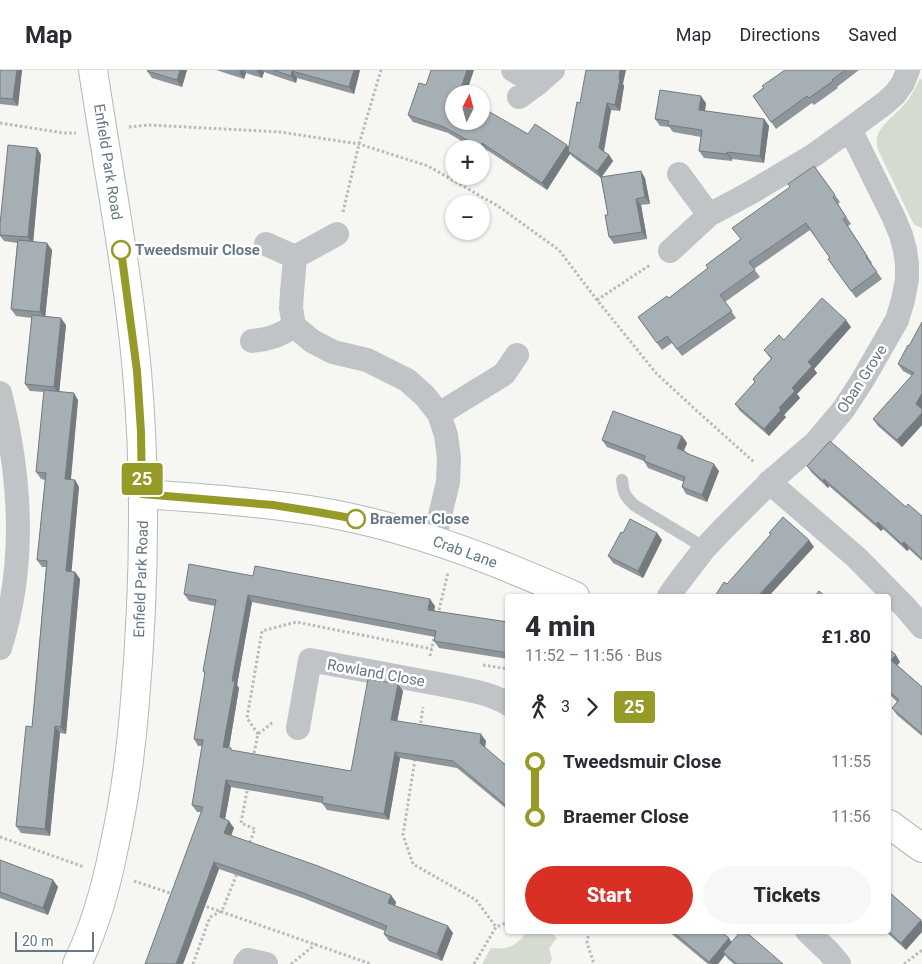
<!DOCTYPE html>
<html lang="en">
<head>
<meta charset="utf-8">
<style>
  :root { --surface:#fff; --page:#f7f7f7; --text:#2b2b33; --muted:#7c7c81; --line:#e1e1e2; --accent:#d93025 }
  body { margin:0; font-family:Roboto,sans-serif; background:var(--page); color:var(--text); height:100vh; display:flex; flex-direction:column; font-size:19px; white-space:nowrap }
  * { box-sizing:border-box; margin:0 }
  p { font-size:16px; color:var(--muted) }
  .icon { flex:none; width:28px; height:28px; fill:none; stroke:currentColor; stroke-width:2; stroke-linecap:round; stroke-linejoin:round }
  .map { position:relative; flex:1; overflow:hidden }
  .drawer { position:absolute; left:505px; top:524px; width:386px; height:340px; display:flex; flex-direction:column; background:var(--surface); border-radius:5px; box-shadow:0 1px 4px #0004 }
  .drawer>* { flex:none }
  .badge { padding:0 10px; border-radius:4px; font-size:18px; line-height:32px }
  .needle { width:32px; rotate:6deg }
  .tools { position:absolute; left:445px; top:15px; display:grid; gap:10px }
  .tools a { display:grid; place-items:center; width:45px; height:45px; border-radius:50%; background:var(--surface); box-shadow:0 1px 4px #0004; font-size:25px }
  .scale { position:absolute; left:15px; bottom:12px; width:79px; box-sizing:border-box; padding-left:5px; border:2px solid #667883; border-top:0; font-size:14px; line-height:18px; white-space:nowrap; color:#667883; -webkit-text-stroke:4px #fff; paint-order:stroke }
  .map>.badge { position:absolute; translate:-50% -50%; box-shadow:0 0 0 2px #fff }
  .legs { display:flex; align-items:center; gap:8px; height:55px; padding:0 20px; font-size:16px }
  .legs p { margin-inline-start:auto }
  .overview { display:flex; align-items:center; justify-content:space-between; height:85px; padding:0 20px }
  h1 { font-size:28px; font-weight:800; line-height:38px }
  .cta { display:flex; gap:10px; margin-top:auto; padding:10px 20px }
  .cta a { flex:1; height:58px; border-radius:30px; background:var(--accent); color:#fff; font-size:20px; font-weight:800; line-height:58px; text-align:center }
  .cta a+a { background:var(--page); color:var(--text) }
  ul { padding:0 20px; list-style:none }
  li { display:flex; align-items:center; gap:18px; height:55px; font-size:19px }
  li i { display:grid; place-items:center; width:8px; height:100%; margin:0 6px; background:currentColor }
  li i::after { content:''; width:12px; height:12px; margin:-6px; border:4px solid; border-radius:50%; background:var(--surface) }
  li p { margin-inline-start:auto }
  li:first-child i { background:linear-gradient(#0000 50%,currentColor 0) }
  li:last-child i { background:linear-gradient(currentColor 50%,#0000 0) }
  header { display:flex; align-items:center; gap:30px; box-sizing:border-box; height:70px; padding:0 25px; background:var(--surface); border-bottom:1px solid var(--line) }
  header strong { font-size:24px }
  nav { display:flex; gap:28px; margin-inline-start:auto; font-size:18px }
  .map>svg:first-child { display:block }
</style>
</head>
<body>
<header>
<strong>Map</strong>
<nav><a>Map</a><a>Directions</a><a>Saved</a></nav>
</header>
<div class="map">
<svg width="922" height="894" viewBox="0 0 922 894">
  <rect width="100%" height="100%" fill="#f6f6f3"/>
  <path fill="#d6dbd2" d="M920,8L922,10V158L915,155L912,151L878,80C872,60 889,51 901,38C910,29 915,19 920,8Z
    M527,861H548L557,868L549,878L552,889L550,894H482L491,878C508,880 517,876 527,861Z"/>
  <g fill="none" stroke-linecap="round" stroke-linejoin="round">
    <defs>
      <path id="secondary" d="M143,424C200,428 259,432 316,441C377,451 437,470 494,492C521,503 548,514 575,526
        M889,754L922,778
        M77,894C95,857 106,818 114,777C124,733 130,688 134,643C144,529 147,415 137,302C128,201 108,100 93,0"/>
    </defs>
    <use href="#secondary" stroke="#b2b8bc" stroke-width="30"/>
    <path stroke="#b8bbbd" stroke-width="3" stroke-dasharray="2.5 2.5" stroke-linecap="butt" d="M0,53L64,63H76
      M129,57L149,55L280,62L359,74L428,96L498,136L559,180L597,230L656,303L697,341L754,392
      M343,142L359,74L381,0
      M597,230L650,195
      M438,545L448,502
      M430,586L435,563
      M483,595L508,599
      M420,658L423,637
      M258,664L247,648L262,561L296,552L432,579
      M253,688L258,664L272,653H273
      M415,689L403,765L413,794L476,830L496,857
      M248,716L241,753L255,759L249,774
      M0,767L84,797
      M134,811L173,824
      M202,835L371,894
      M589,861L587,873L594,894
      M193,894L210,847L222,841L238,801
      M291,894L316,874
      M474,894L496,857L508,852
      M904,894L922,880"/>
    <path stroke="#c0c4c7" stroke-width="12" d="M622,410C623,423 625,426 634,435L705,478"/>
    <path stroke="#c0c4c7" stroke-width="24" d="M513,0L537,14
      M519,27L537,14L553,0
      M709,145L750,123L814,85L850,59L885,33L895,24L903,13L908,0
      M266,174L295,187L337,164
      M670,181L709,145L679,104
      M295,187L292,222L291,238L294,256L312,271L333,282L367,290L407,310L425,326L439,344L446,365L449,388L448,412L434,470
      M252,271C270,269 279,266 294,256
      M0,323C21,407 27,494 0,578
      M439,344L504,304L517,285
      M769,412L857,488L906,538L922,557
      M669,526L678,513L705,478L723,459L773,409L816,372L843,340L862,311L897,250L903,230L907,209V194L905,180L901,165L894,148L850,59
      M298,658L310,590C356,599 403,607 449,616C468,620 491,623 508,634
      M807,861L829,882L839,894
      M245,894L248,890L266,894"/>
    <use href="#secondary" stroke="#fff" stroke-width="28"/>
  </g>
  <path fill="#8f969b" d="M0,0H22L18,36L0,34Z
    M148,0H187L182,17L152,8L147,1Z
    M216,0H360L354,24L297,8L296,13L264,2L262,8L246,3L244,9Z
    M785,0H859L837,17L838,18L814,35L812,33L776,59L753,26Z
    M623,14L624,16L620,41L611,40L604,82L609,85L613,91L601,107L645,108L650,134L641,135L647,169L614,174L609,167L608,145L601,108L573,87L570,84L547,120L487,80L485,84L481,82V79H475L448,63L413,52L408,45L454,24L528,64L569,77L580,33Z
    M706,33L705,41L764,49L769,56L764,93L732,89V91L704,88L699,81L701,67L673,62L669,57L660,56L655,49Z
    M37,78L41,85L33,172L52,180L45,247L66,255L59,322L78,330L71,410H75L79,417L71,502H75L80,509L66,664L60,663L50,766L21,763L16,756L32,657L46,497H42L37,490L45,410L41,409L36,402L44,322L30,321L25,314L32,248L16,246L11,239L17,173L4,171L0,166V154Z
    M814,96L840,132L838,134L851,154L848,156L872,193L871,194L882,209L856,228L828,189L830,188L810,160L754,199L760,207L725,232L736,248L682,286L672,273L662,280L638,247L669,228L708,198L741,169L790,117Z
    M922,252V355L902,377L878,356L873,349L912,306L903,301L898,294L909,276Z
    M851,257L814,299L817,303L797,324L800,328L784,345L786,347L769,366L740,341L735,334L755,312L753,309L771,289L764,280L784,270Z
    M682,366L687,373L684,381L719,401L707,432L686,424L682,417L684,412L648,398L644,391L607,377L602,370Z
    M807,396L906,437L922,446V491L909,479L907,481L883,459L881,461L829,416L828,418L812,403Z
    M623,463H657L662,470L643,508L613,493L608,486Z
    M253,506L435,536L434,541L508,552V589L439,578L434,571L435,567L252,532L237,615L239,618L229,678L233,681L351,701L398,614L403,621L397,651L486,671L485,678L508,697V740L457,698L400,688L389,750L327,740L322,733L231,717L225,750L234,758L231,766L396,832L395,836L453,863L442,891L389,871L384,864L385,861L303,828L219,799L183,894L201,742H197L192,735L202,676H198L194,669L205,604L203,601L215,536L189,531L184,524Z
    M889,579L900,592L897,595L922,617V666L897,645L892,638L897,632L889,624Z
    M0,790L53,810L58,817L48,845L0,828Z
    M889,822L906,880L885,861H889Z
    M668,861H720L729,868L731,872L783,894H734L728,889L725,885L718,894H708Z"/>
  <path fill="#747a7e" d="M17,0H22L18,36L13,29Z
    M180,0H187L182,17L177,10Z
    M240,0H244L246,3L244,9L239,2Z
    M257,0H262L264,2L262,8L257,1Z
    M354,0H360L354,24L349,17Z
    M467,0H474L466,24H459Z
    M620,0H626L623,14L624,16L620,41L615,35Z
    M292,1L297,8L296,13L291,6Z
    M701,26L706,33L704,47L699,40Z
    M607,33L611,40L603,84L599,78Z
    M764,49L769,56L764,93L760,86Z
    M482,73L487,80L485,84L480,77Z
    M567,75L572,82L568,81L570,84L547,120L542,113Z
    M37,78L41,85L33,174L28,167Z
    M727,82L732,89V91L727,84Z
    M609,85L613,91L601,108L597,101Z
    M641,101L645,108L650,134L645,127Z
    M636,129L641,135L647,169L642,162Z
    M47,173L52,180L45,249L40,242Z
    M61,248L66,255L59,324L54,317Z
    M846,250L851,257L814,299L817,303L797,324L800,328L784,345L786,347L769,366L764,359L779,338L808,292Z
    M74,323L78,330L70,416L65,409Z
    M922,323V340L916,334Z
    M922,343V355L902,377L897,370Z
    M682,366L687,373L682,385L677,378Z
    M714,394L719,401L707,432L702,425Z
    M824,409L829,416L828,418L823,411Z
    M75,410L79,417L71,508L66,501Z
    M878,452L883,459L881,461L876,454Z
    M657,463L662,470L643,508L638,501Z
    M809,470L814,477L769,526H758Z
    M904,472L909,479L907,481L902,474Z
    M75,502L80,509L66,664L61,657Z
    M248,525L252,532L237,615L239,618L228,684L223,677L232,611Z
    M430,529L435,536L433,547L428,540Z
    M896,585L900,592L896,597L891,590Z
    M398,614L403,621L396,657L391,650Z
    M55,656L60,663L50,766L45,759Z
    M481,664L486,671L484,680L480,673Z
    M395,682L400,688L389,750L384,744Z
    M226,710L231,717L224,754L220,747Z
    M229,751L234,758L229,770L224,763Z
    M214,792L219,799L183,894H176Z
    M53,810L58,817L48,845L43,838Z
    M391,825L396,832L393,840L388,833Z
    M921,850L922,852V862L906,880L901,873Z
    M448,856L453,863L442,891L437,884Z
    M729,868L733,875L723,882L725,885L718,894H711L709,892Z"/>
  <path fill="#a6afb4" stroke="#747a7e" d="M0,0H17L13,29L0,28Z
    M148,0H180L177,10L147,1Z
    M273,0H354L349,17L292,1L291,6Z
    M431,0H467L459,24H454V51H481V37L528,64L535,54L567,75L542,113L482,73L480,77L444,57L408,45L419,13L426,15Z
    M586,0H620L619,9H620L615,35L607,33L599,78L609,85L597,101L568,81L577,32L580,33Z
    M785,0H845L832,10L833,11L809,28L807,26L771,52L753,26L764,18L762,16Z
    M660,20L701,26L699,40L764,49L760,86L727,82V84L699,81L702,60L668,55L669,51L655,49Z
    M8,75L37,78L28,167L0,165V154Z
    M814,96L835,125L833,127L846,147L843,149L867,186L866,187L877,202L851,221L828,189L830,188L806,153L749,192L755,200L720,225L732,241L677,279L667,266L657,273L638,247L667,226L669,228L708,198L706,195L741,169L732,158L790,117L788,114Z
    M641,101L645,127L636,129L642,162L609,167L605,145H608L601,107Z
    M18,170L47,173L40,242L11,239Z
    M822,228L846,250L808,292L812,296L792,318L795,321L779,338L781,340L764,359L735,334L755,312L753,309L772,288L764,280L779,265L784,270Z
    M32,245L61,248L54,317L25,314Z
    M922,252V323L916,334L922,339V343L897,370L873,349L914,303L898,294L908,275L909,276Z
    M44,320L74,323L65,409L75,410L66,501L75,502L61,657L55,656L45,759L16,756L26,656L32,657L47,491L37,490L46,403L36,402Z
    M613,341L682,366L677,378L686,382V383L714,394L702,425L682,417L685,407L644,391L645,386L602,370Z
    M830,371L906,437L908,434L922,446V489L904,472L902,474L878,452L876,454L824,409L823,411L807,396Z
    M783,447L809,470L758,526H715L724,512L727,514L771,464L769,463Z
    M630,449L657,463L638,501L608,486L621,462L623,463Z
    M189,494L253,506L255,496L430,529L428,540L508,552V583L434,571L436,561L248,525L232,611H235L223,677L231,678V680L351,701L368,609L398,614L391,650L481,664L480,673L508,697V737L453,691L395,682L384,744L322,733L323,727L226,710L220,747L229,751L224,763L318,796L391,825L388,833L448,856L437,884L384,864L387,856L298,821L214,792L176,894H145L203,737L192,735L203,670L194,669L205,602L203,601L216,530L184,524Z
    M819,521L825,526H815Z
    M889,579L896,585L891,590L922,617V664L892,638L899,630L889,621Z
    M0,790L53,810L43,838L0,822Z
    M889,822L921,850L901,873L888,861H889Z
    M672,861H720L729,868L709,892Z
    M741,861H745L783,894H737L723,882Z"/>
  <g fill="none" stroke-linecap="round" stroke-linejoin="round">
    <defs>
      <path id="line-1" d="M121,180L137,301L141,362L142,424L273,435L317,442L356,449"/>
    </defs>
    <use href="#line-1" stroke="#fff" stroke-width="11"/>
    <use href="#line-1" stroke="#969a27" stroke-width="8"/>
  </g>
  <g fill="#fff" stroke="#969a27" stroke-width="2.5">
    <circle cx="121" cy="180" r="9"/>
    <circle cx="356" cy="449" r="9"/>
  </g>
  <g text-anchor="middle" stroke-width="5" stroke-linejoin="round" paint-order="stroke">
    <g font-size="15" fill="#667883" stroke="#fff">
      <text transform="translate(108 92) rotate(81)" y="5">Enfield Park Road</text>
      <text transform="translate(862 309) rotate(-57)" y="5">Oban Grove</text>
      <text transform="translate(465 482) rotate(20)" y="5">Crab Lane</text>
      <text transform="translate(141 509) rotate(-88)" y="5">Enfield Park Road</text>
      <text transform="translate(376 603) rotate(10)" y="5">Rowland Close</text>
    </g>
    <g font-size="15" font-weight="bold" fill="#667883" stroke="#fff" text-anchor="start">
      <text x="135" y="185">Tweedsmuir Close</text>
      <text x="370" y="454">Braemer Close</text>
    </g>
  </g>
</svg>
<div class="tools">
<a><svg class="needle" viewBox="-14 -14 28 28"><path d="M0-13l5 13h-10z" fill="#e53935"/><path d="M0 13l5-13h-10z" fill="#7c7c81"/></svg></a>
<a>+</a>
<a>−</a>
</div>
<div class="scale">20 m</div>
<b class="badge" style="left:142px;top:409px;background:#969a27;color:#fff">25</b>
<section class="drawer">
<div class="overview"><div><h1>4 min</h1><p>11:52 – 11:56 · Bus</p></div><b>£1.80</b></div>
<div class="legs"><svg class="icon" aria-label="walk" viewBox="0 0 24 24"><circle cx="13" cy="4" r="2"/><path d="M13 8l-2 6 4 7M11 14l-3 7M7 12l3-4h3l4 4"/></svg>3<svg class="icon" aria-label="forward" viewBox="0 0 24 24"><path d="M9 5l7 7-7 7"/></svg><b class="badge" style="background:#969a27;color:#fff">25</b></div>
<ul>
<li><i style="color:#969a27"></i><b>Tweedsmuir Close</b><p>11:55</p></li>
<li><i style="color:#969a27"></i><b>Braemer Close</b><p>11:56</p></li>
</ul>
<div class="cta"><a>Start</a><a>Tickets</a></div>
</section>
</div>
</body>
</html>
